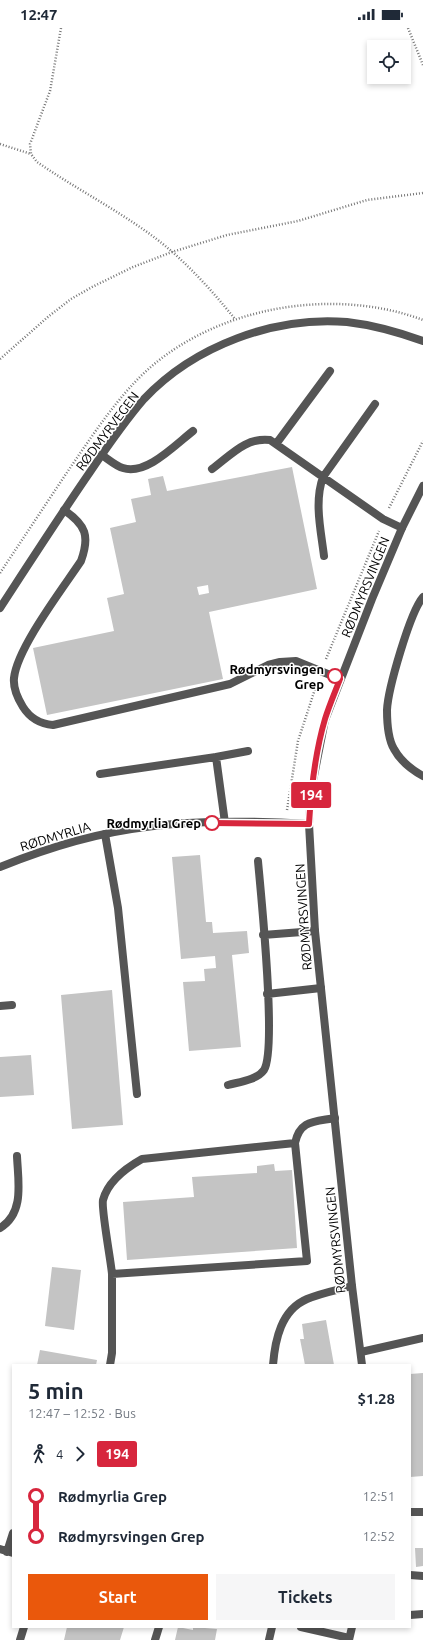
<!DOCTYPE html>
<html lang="en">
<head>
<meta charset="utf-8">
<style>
  :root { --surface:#fff; --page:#f6f6f7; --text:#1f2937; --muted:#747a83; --accent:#ea580c }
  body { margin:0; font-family:Ubuntu,sans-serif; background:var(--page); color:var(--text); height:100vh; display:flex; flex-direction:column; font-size:15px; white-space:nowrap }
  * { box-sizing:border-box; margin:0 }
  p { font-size:13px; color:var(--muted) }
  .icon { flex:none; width:22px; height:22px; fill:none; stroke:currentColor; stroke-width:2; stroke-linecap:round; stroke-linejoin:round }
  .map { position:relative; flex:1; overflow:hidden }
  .details { position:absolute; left:12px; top:1336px; width:399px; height:264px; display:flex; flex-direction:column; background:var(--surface); border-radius:0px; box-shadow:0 2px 6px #0003 }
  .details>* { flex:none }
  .badge { padding:0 8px; border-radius:3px; font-size:14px; line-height:26px }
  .controls { position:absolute; left:367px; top:12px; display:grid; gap:8px }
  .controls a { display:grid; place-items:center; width:44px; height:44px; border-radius:0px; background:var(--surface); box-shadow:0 2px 6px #0003; font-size:20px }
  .map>.badge { position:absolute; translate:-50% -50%; box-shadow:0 0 0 2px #fff }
  .legs { display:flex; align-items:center; gap:6px; height:44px; padding:0 16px; font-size:13px }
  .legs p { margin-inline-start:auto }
  .head { display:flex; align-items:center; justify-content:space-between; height:68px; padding:0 16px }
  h1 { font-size:22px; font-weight:700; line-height:30px }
  .action { display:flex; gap:8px; margin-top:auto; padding:8px 16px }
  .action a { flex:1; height:46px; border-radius:0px; background:var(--accent); color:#fff; font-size:16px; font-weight:700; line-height:46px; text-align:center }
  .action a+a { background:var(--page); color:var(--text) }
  ul { padding:0 16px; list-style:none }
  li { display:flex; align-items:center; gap:14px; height:40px; font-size:15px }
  li i { display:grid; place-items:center; width:6px; height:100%; margin:0 5px; background:currentColor }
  li i::after { content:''; width:10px; height:10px; margin:-5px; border:3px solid; border-radius:50%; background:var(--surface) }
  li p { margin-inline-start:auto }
  li:first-child i { background:linear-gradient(#0000 50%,currentColor 0) }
  li:last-child i { background:linear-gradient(currentColor 50%,#0000 0) }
  .status { display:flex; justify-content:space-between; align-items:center; height:28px; padding:0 20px; background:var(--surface); direction:ltr }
  .status svg { height:11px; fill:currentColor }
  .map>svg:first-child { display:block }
</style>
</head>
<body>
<div class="status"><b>12:47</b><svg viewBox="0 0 49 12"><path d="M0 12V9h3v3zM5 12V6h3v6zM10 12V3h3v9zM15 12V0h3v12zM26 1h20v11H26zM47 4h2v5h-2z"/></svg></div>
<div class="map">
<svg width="423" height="1612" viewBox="0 0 423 1612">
  <rect width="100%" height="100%" fill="#fff"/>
  <path fill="#c4c4c4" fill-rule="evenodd" d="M292,439L317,561L209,584L223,651L47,687L33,620L114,603L107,570L124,566L110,500L136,494L131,471L151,467L148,451L163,448L167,463ZM208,557L209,565L199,567L197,559Z
    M200,827L206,894H212L213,905L247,903L249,925L232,927L241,1019L189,1023L183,954L205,953L204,941L216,940L215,928L181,931L172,829Z
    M112,962L123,1097L72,1101L61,967Z
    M31,1027L34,1067L0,1069V1029Z
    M274,1136L275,1143L292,1142L297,1220L127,1232L123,1174L194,1169L192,1149L257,1145V1138Z
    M52,1239L81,1242L74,1302L45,1298Z
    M326,1292L334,1337H305L300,1311H304L302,1296Z
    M40,1322L97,1332L96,1337H37Z
    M423,1345V1448L410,1449V1346Z
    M415,1520H423V1538L416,1539Z
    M67,1599H124L120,1612H64Z
    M178,1599L193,1602V1599L217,1601L215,1612H175Z"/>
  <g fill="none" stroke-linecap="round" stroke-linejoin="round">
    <path stroke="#777" stroke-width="2.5" stroke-dasharray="1 2" stroke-linecap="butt" d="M61,0L50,63L30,116L31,126L37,134L52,144C83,164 116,182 147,204C181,228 209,259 235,291
      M408,0L423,37
      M0,116L31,126
      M0,331L49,288L71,271L92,259L133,239L172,224L227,207L298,193L367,172L423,165
      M389,480L423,413
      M0,545C24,509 48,473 72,437C92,408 112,378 136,353C206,280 330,257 423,292
      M326,631L379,503
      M287,782L298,713L317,655"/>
    <path stroke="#555" stroke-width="8" d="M276,416L330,343
      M102,427C108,431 116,438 123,440C146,448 176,416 193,403
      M212,441C231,427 246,409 270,412L383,491L402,500
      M64,482C86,497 90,508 81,533C63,560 17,620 14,650C13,660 18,671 23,679C30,690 40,696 53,697L230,656L268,637L280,634L296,633L340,651
      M324,528C321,503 314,474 323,449L375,376
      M423,569C410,584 388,661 387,682C387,693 388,711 394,721C400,732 412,742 423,748
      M216,729L248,723
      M100,746L216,729L225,795
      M105,806L118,880L137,1066
      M263,907L315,903
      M267,966L321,960
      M0,978L12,977
      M228,1057C239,1054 257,1052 264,1042C277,1021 261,867 258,833
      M295,1115L307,1233L112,1246C111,1233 101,1181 103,1172C108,1153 126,1140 142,1131L295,1115C300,1092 314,1094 335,1090
      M0,1200C25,1185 18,1153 17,1128
      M361,1324L423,1310
      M110,1337L112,1325V1246
      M273,1337C275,1312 281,1282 307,1271C321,1265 337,1262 352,1258
      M410,1484H423
      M0,1521L13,1525
      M7,1524L13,1505
      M410,1547L423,1548
      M410,1587L423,1586
      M301,1599L349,1610
      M20,1612L24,1599
      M155,1612L159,1599
      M269,1612L272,1599"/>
    <path stroke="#555" stroke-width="8" d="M0,839C47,820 95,805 146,799C196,792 258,793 309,796
      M362,1337L352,1258L315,903L309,796L311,763L325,692L372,571L402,500L423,458
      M349,1612L352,1599"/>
    <path stroke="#555" stroke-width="8" d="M0,580C30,534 59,489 90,444C107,419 124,394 144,371C194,318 274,288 347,294C373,297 398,304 423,313"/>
  </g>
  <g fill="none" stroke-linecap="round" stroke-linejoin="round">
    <defs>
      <path id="line-1" d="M212,795L309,796C311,761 315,725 325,691C329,678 335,664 340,651L335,648"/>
    </defs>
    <use href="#line-1" stroke="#fff" stroke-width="9"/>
    <use href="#line-1" stroke="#d7263d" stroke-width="6"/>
  </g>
  <g fill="#fff" stroke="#d7263d" stroke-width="2">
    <circle cx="335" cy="648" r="7"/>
    <circle cx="212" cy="795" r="7"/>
  </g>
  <g text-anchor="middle" stroke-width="3" stroke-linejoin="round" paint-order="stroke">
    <g font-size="13" fill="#000" stroke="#fff">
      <text transform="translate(107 403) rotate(-53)" y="5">RØDMYRVEGEN</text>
      <text transform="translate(365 559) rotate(-68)" y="5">RØDMYRSVINGEN</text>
      <text transform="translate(55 808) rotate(-17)" y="5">RØDMYRLIA</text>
      <text transform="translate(303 889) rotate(-94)" y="5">RØDMYRSVINGEN</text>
      <text transform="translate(335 1212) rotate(-96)" y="5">RØDMYRSVINGEN</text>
    </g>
    <g font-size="13" font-weight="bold" fill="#000" stroke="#fff" text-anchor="end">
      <text x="324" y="646">Rødmyrsvingen<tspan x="324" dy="15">Grep</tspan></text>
      <text x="201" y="800">Rødmyrlia Grep</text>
    </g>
  </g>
</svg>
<div class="controls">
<a><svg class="icon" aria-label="locate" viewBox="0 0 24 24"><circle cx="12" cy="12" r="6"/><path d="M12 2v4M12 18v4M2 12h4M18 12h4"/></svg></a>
</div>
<b class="badge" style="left:311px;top:767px;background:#d7263d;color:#fff">194</b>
<section class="details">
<div class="head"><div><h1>5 min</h1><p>12:47 – 12:52 · Bus</p></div><b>$1.28</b></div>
<div class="legs"><svg class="icon" aria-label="walk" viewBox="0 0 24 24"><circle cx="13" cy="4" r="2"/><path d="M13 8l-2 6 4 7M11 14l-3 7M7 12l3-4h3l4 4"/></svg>4<svg class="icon" aria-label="forward" viewBox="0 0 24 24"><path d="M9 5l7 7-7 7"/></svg><b class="badge" style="background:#d7263d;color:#fff">194</b></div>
<ul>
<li><i style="color:#d7263d"></i><b>Rødmyrlia Grep</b><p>12:51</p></li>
<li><i style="color:#d7263d"></i><b>Rødmyrsvingen Grep</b><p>12:52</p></li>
</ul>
<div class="action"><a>Start</a><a>Tickets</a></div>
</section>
</div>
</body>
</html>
